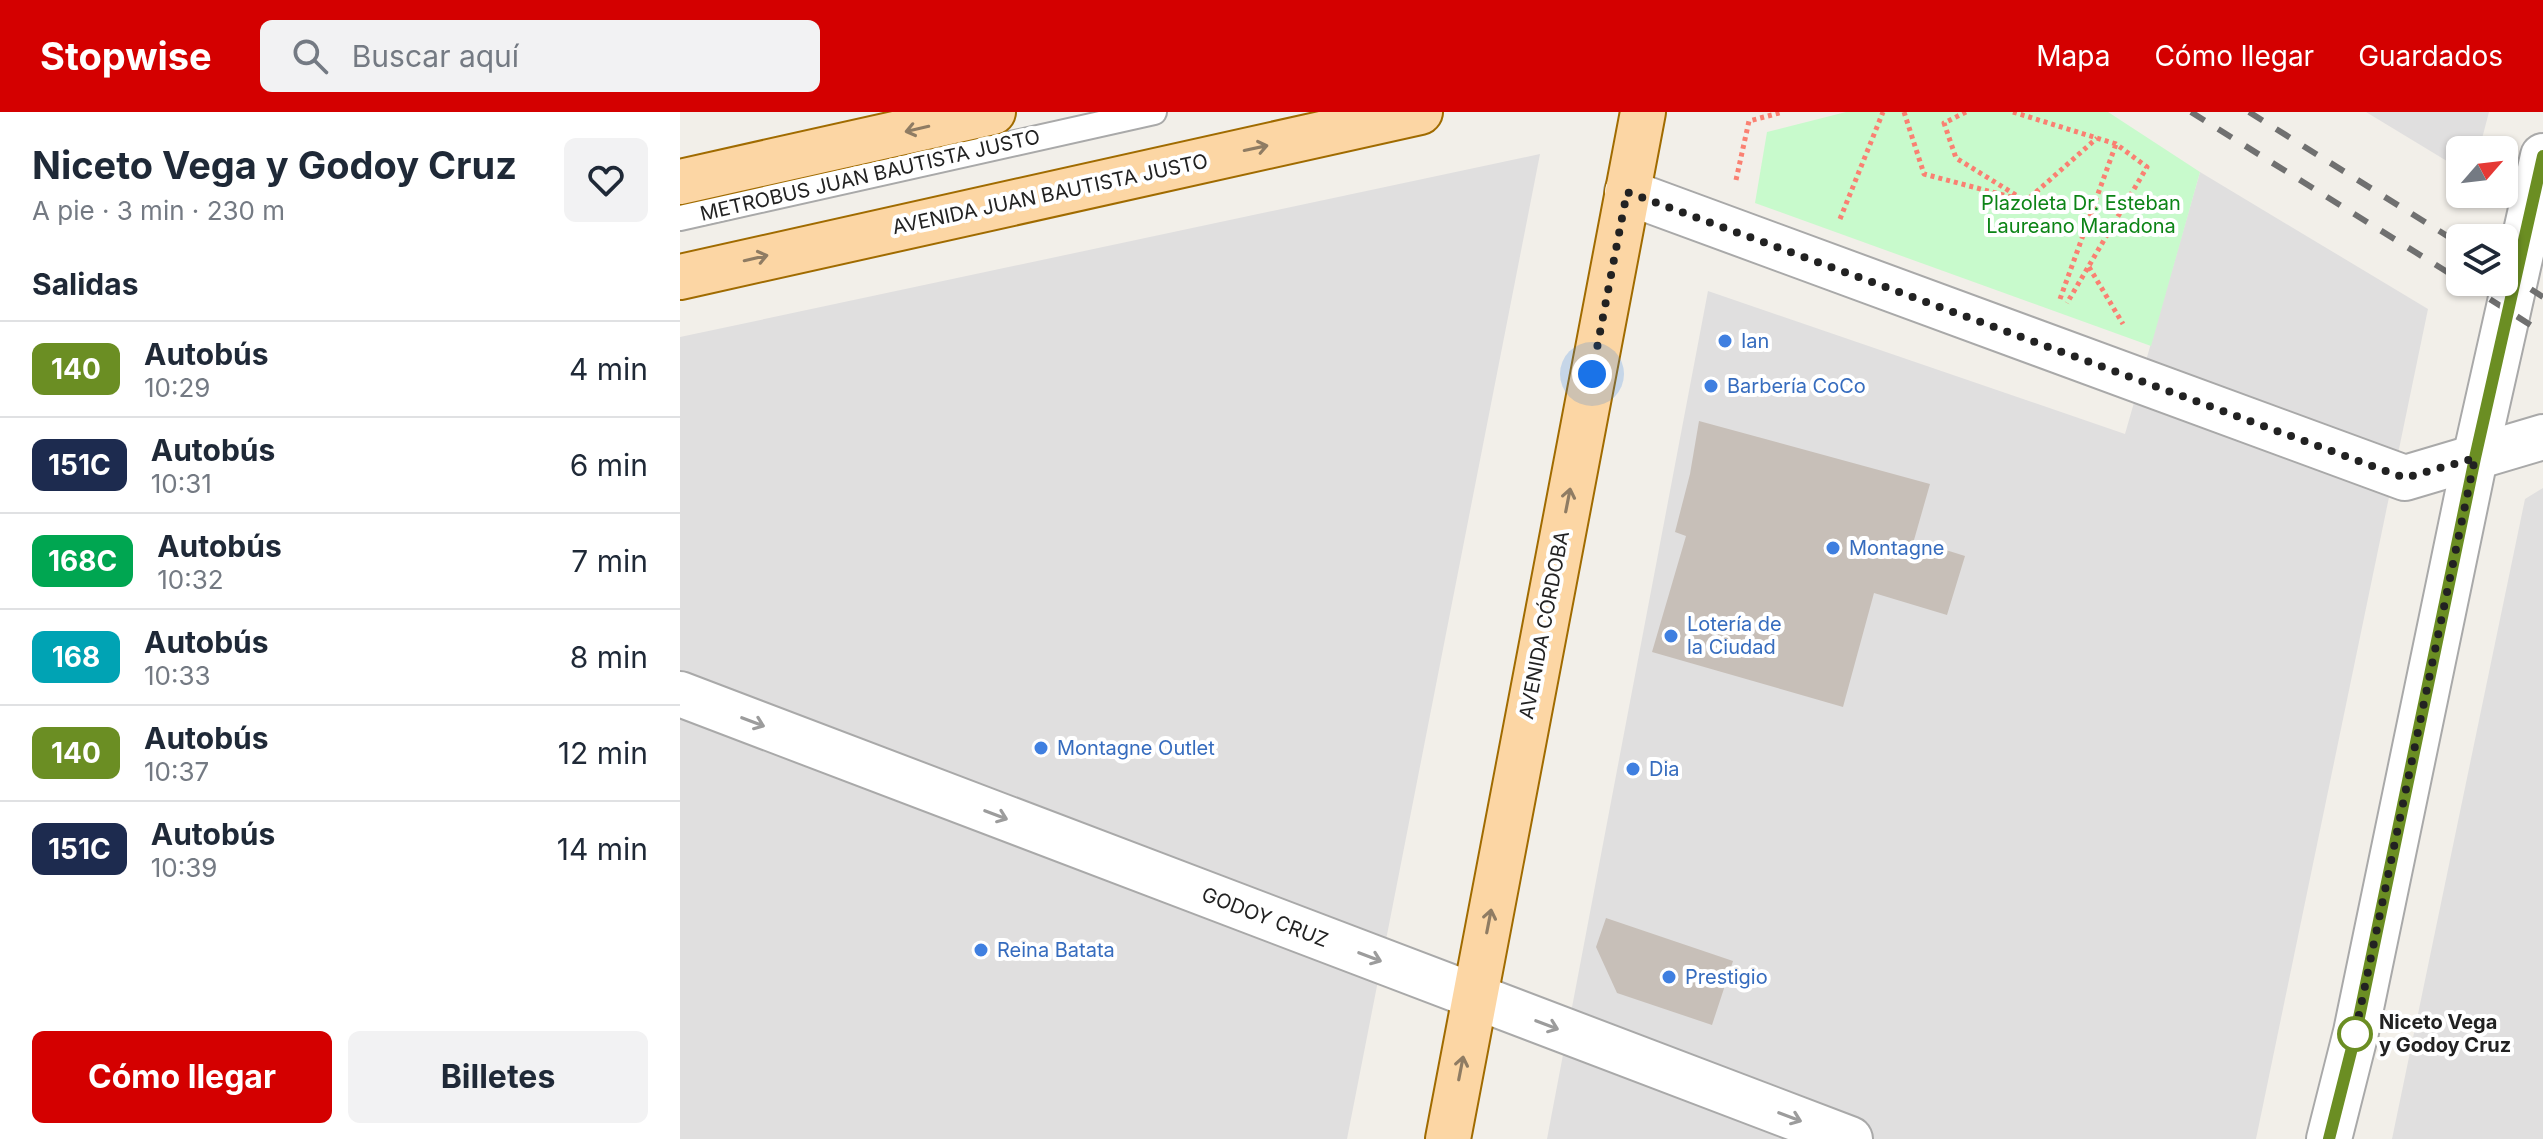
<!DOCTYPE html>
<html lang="es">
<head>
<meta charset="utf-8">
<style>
  :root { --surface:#fff; --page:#f2f2f3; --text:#1f2937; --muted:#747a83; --line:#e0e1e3; --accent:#d40000 }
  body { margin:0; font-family:Inter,sans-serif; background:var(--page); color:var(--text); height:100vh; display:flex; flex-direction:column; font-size:30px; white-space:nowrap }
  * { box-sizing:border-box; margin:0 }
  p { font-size:26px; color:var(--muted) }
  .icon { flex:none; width:44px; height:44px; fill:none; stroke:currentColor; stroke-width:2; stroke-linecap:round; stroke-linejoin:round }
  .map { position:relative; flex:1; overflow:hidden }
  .side { display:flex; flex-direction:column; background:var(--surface); width:680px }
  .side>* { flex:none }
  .badge { padding:0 16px; border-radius:12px; font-size:28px; line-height:52px }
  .needle { width:52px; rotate:62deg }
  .buttons { position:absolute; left:1766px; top:24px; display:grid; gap:16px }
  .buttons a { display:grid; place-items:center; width:72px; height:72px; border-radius:12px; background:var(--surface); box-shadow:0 2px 6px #0004; font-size:40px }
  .you { position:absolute; width:40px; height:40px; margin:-20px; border:6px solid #fff; border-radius:50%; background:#1a73e8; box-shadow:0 0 0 12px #1a73e833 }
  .map>.badge { position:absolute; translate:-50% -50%; box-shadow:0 0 0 4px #fff }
  h2 { padding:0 32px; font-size:30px; line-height:72px }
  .round { display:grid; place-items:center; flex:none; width:84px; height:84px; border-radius:12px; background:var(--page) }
  .overview { display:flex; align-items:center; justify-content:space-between; height:136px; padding:0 32px }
  h1 { font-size:38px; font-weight:700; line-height:60px }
  .cta { display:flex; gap:16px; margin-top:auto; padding:16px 32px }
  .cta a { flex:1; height:92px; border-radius:12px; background:var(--accent); color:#fff; font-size:32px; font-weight:700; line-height:92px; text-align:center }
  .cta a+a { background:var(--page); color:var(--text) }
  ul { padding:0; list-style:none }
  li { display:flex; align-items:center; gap:24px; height:96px; padding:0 32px; border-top:2px solid var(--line) }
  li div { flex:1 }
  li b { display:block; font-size:30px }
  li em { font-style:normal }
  li .badge { min-width:88px; font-weight:700; text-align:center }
  header { display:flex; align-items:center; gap:48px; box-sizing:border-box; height:112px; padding:0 40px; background:var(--accent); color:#fff }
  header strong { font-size:38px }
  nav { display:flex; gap:44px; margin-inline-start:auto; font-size:28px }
  .search { width:560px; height:72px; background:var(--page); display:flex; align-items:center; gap:20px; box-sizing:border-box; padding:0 28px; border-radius:12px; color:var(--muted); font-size:30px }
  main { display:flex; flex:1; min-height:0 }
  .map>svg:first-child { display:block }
</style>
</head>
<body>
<header>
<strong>Stopwise</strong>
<div class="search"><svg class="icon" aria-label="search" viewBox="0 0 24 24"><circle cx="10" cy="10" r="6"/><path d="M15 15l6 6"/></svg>Buscar aquí</div>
<nav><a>Mapa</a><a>Cómo llegar</a><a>Guardados</a></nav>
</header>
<main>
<section class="side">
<div class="overview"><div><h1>Niceto Vega y Godoy Cruz</h1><p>A pie · 3 min · 230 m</p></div><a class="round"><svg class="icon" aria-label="heart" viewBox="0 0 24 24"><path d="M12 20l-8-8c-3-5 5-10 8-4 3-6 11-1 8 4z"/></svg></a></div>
<h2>Salidas</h2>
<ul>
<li><span class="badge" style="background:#6b8e23;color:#fff">140</span><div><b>Autobús</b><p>10:29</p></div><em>4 min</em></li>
<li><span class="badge" style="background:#1d2b4f;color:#fff">151C</span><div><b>Autobús</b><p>10:31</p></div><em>6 min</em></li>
<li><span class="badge" style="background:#00a651;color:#fff">168C</span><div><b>Autobús</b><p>10:32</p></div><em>7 min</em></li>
<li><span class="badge" style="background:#00a3b4;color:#fff">168</span><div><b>Autobús</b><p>10:33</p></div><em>8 min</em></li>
<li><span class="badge" style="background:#6b8e23;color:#fff">140</span><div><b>Autobús</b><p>10:37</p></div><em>12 min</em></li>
<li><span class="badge" style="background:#1d2b4f;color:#fff">151C</span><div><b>Autobús</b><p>10:39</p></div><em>14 min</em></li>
</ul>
<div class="cta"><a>Cómo llegar</a><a>Billetes</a></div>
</section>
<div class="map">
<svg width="1863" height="1027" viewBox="0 0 1863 1027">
  <rect width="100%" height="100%" fill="#f2efe9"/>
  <path fill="#e0dfdf" d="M1686,0H1809L1799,38H1780V57Z
    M860,42L667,1027H0V225Z
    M1520,60L1748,197L1576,1027H867L1028,179L1445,322Z
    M1863,376V1027H1712L1845,387Z"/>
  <path fill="#c8facc" d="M1166,0H1428L1520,60L1471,234L1075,91L1087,20Z"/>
  <path fill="#c7bfb8" d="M1019,309L1250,372L1234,428L1285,444L1267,503L1194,481L1163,595L972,540L1006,424L995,420L1010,362Z
    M926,806L1053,849L1032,913L937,881L916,835Z"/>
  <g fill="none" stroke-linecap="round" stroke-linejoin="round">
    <defs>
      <path id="service" d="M0,106L474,0"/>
      <path id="minor" d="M947,80L1725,366L1863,325
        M0,582L1170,1027"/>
      <path id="tertiary" d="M1649,1027L1676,920L1795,346L1863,44"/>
      <path id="primary" d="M0,70L313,0
        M0,165L740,0
        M768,1027L963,0"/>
    </defs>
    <use href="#service" stroke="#a9a9a9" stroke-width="28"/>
    <use href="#minor" stroke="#a9a9a9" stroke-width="48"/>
    <use href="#tertiary" stroke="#a9a9a9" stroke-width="48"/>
    <use href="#primary" stroke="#a06b00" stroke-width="48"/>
    <path stroke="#fa8072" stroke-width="5" stroke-dasharray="4 4" stroke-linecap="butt" d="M1224,0L1244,62L1346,89L1417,26
      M1286,0L1264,11L1276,46L1339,85
      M1333,0L1436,32L1467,55L1387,191
      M1056,68L1069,9L1103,0
      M1160,107L1203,0
      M1409,155L1443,212
      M1380,187L1436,32"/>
    <use href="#service" stroke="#fff" stroke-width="24"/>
    <use href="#minor" stroke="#fff" stroke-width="44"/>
    <use href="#tertiary" stroke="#fff" stroke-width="44"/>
    <use href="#primary" stroke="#fcd6a4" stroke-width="44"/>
    <path stroke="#707070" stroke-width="6" stroke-dasharray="16 16" stroke-linecap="butt" d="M1511,0L1780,168
      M1569,0L1780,132
      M1824,160L1863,185
      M1783,170L1863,221"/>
  </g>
  <defs><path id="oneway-shaft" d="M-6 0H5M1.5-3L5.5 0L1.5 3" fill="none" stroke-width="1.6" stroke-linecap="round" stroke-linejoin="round" transform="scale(2)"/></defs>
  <g stroke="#8f7c63">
    <use href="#oneway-shaft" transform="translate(237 17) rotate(167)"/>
    <use href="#oneway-shaft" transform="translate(576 36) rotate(-12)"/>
    <use href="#oneway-shaft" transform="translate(76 146) rotate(-13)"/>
    <use href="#oneway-shaft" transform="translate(888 388) rotate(-79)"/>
    <use href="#oneway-shaft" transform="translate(809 809) rotate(-79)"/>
    <use href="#oneway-shaft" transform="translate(781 956) rotate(-79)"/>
  </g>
  <g stroke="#9c9c9c">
    <use href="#oneway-shaft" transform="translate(73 610) rotate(21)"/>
    <use href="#oneway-shaft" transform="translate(316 703) rotate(21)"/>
    <use href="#oneway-shaft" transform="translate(690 845) rotate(21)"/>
    <use href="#oneway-shaft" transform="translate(867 913) rotate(21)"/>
    <use href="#oneway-shaft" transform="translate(1110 1005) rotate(21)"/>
  </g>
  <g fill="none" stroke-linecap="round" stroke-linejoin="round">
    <defs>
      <path id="line" d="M1649,1027L1676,920L1795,346L1863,44"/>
    </defs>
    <use href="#line" stroke="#fff" stroke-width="18"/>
    <use href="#line" stroke="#6b8e23" stroke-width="12"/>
    <path stroke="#222" stroke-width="8" stroke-dasharray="0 14.4" d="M912,262L947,80L1725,366L1795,346L1675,922"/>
  </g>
  <g fill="#3f7fe0" stroke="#fff" stroke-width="3">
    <circle cx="1045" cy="229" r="8"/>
    <circle cx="1031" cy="274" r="8"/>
    <circle cx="1153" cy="436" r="8"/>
    <circle cx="991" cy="524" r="8"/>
    <circle cx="361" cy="636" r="8"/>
    <circle cx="953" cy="657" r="8"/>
    <circle cx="301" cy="838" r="8"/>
    <circle cx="989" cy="865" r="8"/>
  </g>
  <circle fill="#fff" stroke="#6b8e23" stroke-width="4" cx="1675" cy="922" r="16"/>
  <g text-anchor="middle" stroke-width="8" stroke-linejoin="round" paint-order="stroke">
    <g font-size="20" fill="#222" stroke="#fff">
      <text transform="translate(190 63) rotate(-13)" y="7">METROBUS JUAN BAUTISTA JUSTO</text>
      <text transform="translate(370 82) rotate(-12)" y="7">AVENIDA JUAN BAUTISTA JUSTO</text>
      <text transform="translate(864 513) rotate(-79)" y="7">AVENIDA CÓRDOBA</text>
      <text transform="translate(585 805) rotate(21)" y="7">GODOY CRUZ</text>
    </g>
    <g font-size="20" fill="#0c8416" stroke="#fff">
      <text x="1401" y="98">Plazoleta Dr. Esteban<tspan x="1401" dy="23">Laureano Maradona</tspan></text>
    </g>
    <g font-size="20" fill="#366cbe" stroke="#fff" text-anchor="start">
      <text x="1061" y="236">Ian</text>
      <text x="1047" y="281">Barbería CoCo</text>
      <text x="1169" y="443">Montagne</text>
      <text x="1007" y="519">Lotería de<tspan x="1007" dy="23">la Ciudad</tspan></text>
      <text x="377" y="643">Montagne Outlet</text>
      <text x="969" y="664">Dia</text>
      <text x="317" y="845">Reina Batata</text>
      <text x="1005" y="872">Prestigio</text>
    </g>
    <g font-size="20" font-weight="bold" fill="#222" stroke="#fff" text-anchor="start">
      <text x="1699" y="917">Niceto Vega<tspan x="1699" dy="23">y Godoy Cruz</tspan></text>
    </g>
  </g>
</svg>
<div class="buttons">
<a><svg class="needle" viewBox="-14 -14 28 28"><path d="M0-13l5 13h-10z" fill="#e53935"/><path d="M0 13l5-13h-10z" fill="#747a83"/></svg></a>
<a><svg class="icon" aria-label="layers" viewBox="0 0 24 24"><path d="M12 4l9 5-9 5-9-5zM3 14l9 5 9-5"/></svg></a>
</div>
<div class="you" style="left:912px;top:262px"></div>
</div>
</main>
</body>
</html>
